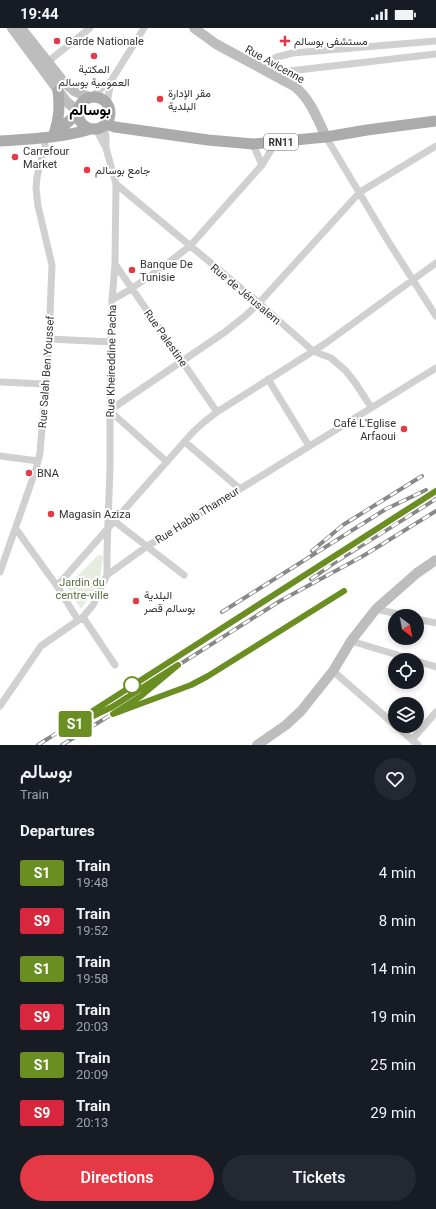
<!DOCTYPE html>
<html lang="en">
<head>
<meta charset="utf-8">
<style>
  :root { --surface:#171b24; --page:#242831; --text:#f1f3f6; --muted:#9ea1a6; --accent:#e63946 }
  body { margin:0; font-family:Roboto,Vazirmatn,sans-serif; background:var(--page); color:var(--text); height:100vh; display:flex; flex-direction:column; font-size:15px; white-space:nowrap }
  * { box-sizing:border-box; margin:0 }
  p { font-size:13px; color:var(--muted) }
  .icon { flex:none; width:22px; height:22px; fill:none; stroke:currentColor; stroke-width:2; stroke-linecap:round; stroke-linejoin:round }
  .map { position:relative; height:717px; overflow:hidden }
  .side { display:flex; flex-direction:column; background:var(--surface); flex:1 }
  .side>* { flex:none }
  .badge { padding:0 8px; border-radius:3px; font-size:14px; line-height:26px }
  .needle { width:26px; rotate:148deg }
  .buttons { position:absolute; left:388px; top:581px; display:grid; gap:8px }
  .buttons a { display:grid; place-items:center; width:36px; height:36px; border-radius:50%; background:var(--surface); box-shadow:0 2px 6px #0003; font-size:20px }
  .map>.badge { position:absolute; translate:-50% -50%; box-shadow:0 0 0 2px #fff }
  h2 { padding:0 20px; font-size:15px; line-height:36px }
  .round { display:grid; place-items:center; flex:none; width:42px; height:42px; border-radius:21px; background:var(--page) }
  .overview { display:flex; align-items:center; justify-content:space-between; height:68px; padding:0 20px }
  h1 { font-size:19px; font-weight:600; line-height:30px }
  .cta { display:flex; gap:8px; margin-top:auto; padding:8px 20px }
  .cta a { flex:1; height:46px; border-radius:24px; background:var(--accent); color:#fff; font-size:16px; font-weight:600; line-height:46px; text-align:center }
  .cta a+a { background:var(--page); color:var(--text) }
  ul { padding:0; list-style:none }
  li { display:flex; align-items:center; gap:12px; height:48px; padding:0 20px }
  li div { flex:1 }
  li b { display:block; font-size:15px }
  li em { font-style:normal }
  li .badge { min-width:44px; font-weight:700; text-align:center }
  .status { display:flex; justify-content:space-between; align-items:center; height:28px; padding:0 20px; background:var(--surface); direction:ltr }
  .status svg { height:11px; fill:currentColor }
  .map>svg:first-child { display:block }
</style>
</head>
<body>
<div class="status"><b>19:44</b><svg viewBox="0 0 49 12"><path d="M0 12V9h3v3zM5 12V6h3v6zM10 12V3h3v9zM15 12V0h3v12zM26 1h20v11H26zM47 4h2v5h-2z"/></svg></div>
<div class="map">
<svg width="436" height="717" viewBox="0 0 436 717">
  <rect width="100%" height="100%" fill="#fff"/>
  <path fill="#e6ecdf" d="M98,527L103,528L100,550L91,567L81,581L67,559Z"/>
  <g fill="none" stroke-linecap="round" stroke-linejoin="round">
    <path stroke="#d0d0d0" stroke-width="7" d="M45,36L90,0
      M257,39L277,29L293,25L436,13
      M275,49L281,45L289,43L436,26
      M92,68L111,53L144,0
      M107,75L111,53
      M104,98L106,109V120L116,156L115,236L112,272L110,382V439L107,524V547
      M96,101L106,120
      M326,109L388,213L436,288
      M253,116L262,137
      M116,156L259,275L313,323L331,330L346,343L356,356L371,379
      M115,236L217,384
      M112,272L131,261L164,238L190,218L262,137L276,114
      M49,311L112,314
      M268,351L309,418
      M0,354L45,356
      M110,382L225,304L245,288L259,275L360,164L436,118
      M110,383L167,434
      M185,414L240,461
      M0,428L38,433
      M114,493L184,547
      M16,501L57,558L78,592
      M0,544L36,441L40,425L49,311L52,237L38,178L36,160L37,149L45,117V110
      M57,558L193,404L204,394L217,384L326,315L436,235
      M376,581L406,588
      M83,589L115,637
      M417,591L436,595
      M351,613L414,632
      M417,633L436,639
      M333,643L395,697
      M0,678L41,618L83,589L93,577L107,547L146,519L436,340
      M396,698L418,717
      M412,712L436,684"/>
    <path stroke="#bdbdbd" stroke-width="10" d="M12,0L66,73L77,83
      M21,0L63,53L74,63L89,69
      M194,0L216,16L294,58C310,70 317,90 326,109
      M257,717L286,697L301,683L333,643L351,613L376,581L417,545L436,532"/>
    <path stroke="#ababab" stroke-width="11" d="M78 85a16 16 0 1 1 32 0a16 16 0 1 1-32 0Z
      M106,96L115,99L208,112L253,116L326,109L367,102L436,93
      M54,106C59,90 60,80 58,63
      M53,107L77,86
      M0,113C31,111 61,110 91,101"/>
    <defs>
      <path id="rail" d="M312,523L343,497L422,448
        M311,551L337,533L436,471
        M222,584L386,481L426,462
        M129,676L151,659
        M113,686L191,657L208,648L344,563
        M93,688L112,679L280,573L363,528L436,483
        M38,717L436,463
        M62,717L117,683"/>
    </defs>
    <use href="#rail" stroke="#888" stroke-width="4"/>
    <use href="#rail" stroke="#fff" stroke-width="2.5" stroke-dasharray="8" stroke-linecap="butt"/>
  </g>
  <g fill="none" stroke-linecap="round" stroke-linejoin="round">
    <defs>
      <path id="line" d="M344,563L208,648L191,657L113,686L141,668L178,637L112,679L60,704L436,463"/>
    </defs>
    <use href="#line" stroke="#fff" stroke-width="9"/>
    <use href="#line" stroke="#6b8e23" stroke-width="6"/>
  </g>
  <g fill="#e63946" stroke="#fff" stroke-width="1.5">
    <circle cx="57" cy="13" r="4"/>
    <path d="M283 7h4v4h4v4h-4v4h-4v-4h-4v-4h4z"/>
    <circle cx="94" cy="28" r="4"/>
    <circle cx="160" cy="71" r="4"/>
    <circle cx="15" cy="129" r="4"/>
    <circle cx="87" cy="142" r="4"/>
    <circle cx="132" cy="242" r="4"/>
    <circle cx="404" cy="401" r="4"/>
    <circle cx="29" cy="445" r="4"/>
    <circle cx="51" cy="486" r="4"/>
    <circle cx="136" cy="573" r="4"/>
  </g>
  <circle fill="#fff" stroke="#6b8e23" stroke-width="2" cx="132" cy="657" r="8"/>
  <g text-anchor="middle" stroke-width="4" stroke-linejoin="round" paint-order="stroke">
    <rect fill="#fff" stroke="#707070" stroke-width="1" x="264" y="106" width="34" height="16" rx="3"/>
    <g font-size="10" font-weight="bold" fill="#333">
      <text x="281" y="118">RN11</text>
    </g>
    <g font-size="11" fill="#333" stroke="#fff" text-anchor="start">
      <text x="65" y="17">Garde Nationale</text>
      <text x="294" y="17">مستشفى بوسالم</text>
      <text x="94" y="45" text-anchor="middle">المكتبة<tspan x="94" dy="13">العمومية بوسالم</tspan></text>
      <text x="168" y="69">مقر الإدارة<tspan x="168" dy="13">البلدية</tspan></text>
      <text x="23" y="127">Carrefour<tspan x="23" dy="13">Market</tspan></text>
      <text x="95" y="146">جامع بوسالم</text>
      <text x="140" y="240">Banque De<tspan x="140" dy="13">Tunisie</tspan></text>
      <text x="396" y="399" text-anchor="end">Café L'Eglise<tspan x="396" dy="13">Arfaoui</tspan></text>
      <text x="37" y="449">BNA</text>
      <text x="59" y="490">Magasin Aziza</text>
      <text x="144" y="571">البلدية<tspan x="144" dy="13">بوسالم قصر</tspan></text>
    </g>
    <g font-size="11" fill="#333" stroke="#fff">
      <text transform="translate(275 36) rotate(29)" y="4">Rue Avicenne</text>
      <text transform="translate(246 266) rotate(40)" y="4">Rue de Jérusalem</text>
      <text transform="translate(166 310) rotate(55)" y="4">Rue Palestine</text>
      <text transform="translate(111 333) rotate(-89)" y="4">Rue Kheireddine Pacha</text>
      <text transform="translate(46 344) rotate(-86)" y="4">Rue Salah Ben Youssef</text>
      <text transform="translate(197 487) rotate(-32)" y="4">Rue Habib Thameur</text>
    </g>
    <g font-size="11" fill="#56703f" stroke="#fff">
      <text x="82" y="558">Jardin du<tspan x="82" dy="13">centre-ville</tspan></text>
    </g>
    <g font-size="15" font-weight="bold" fill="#000" stroke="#fff">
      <text x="90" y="87">بوسالم</text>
    </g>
  </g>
</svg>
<div class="buttons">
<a><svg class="needle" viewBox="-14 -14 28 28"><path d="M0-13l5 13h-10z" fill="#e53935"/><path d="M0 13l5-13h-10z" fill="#9ea1a6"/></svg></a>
<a><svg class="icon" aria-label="locate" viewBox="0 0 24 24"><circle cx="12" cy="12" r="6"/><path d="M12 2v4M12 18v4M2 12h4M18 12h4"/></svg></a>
<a><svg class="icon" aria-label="layers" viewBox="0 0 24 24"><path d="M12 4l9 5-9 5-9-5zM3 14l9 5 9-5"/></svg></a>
</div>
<b class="badge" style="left:75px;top:696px;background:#6b8e23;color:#fff">S1</b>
</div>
<section class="side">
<div class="overview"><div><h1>بوسالم</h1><p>Train</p></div><a class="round"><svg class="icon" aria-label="heart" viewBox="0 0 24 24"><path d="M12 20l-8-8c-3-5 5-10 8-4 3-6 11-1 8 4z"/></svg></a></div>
<h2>Departures</h2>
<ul>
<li><span class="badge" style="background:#6b8e23;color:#fff">S1</span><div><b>Train</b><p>19:48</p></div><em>4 min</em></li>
<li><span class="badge" style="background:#d7263d;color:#fff">S9</span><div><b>Train</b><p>19:52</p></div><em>8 min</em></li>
<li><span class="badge" style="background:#6b8e23;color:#fff">S1</span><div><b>Train</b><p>19:58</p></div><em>14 min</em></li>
<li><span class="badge" style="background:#d7263d;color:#fff">S9</span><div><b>Train</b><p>20:03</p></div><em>19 min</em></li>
<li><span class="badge" style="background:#6b8e23;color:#fff">S1</span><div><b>Train</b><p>20:09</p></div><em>25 min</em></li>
<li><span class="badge" style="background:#d7263d;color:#fff">S9</span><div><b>Train</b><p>20:13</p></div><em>29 min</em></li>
</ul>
<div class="cta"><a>Directions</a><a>Tickets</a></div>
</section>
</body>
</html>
